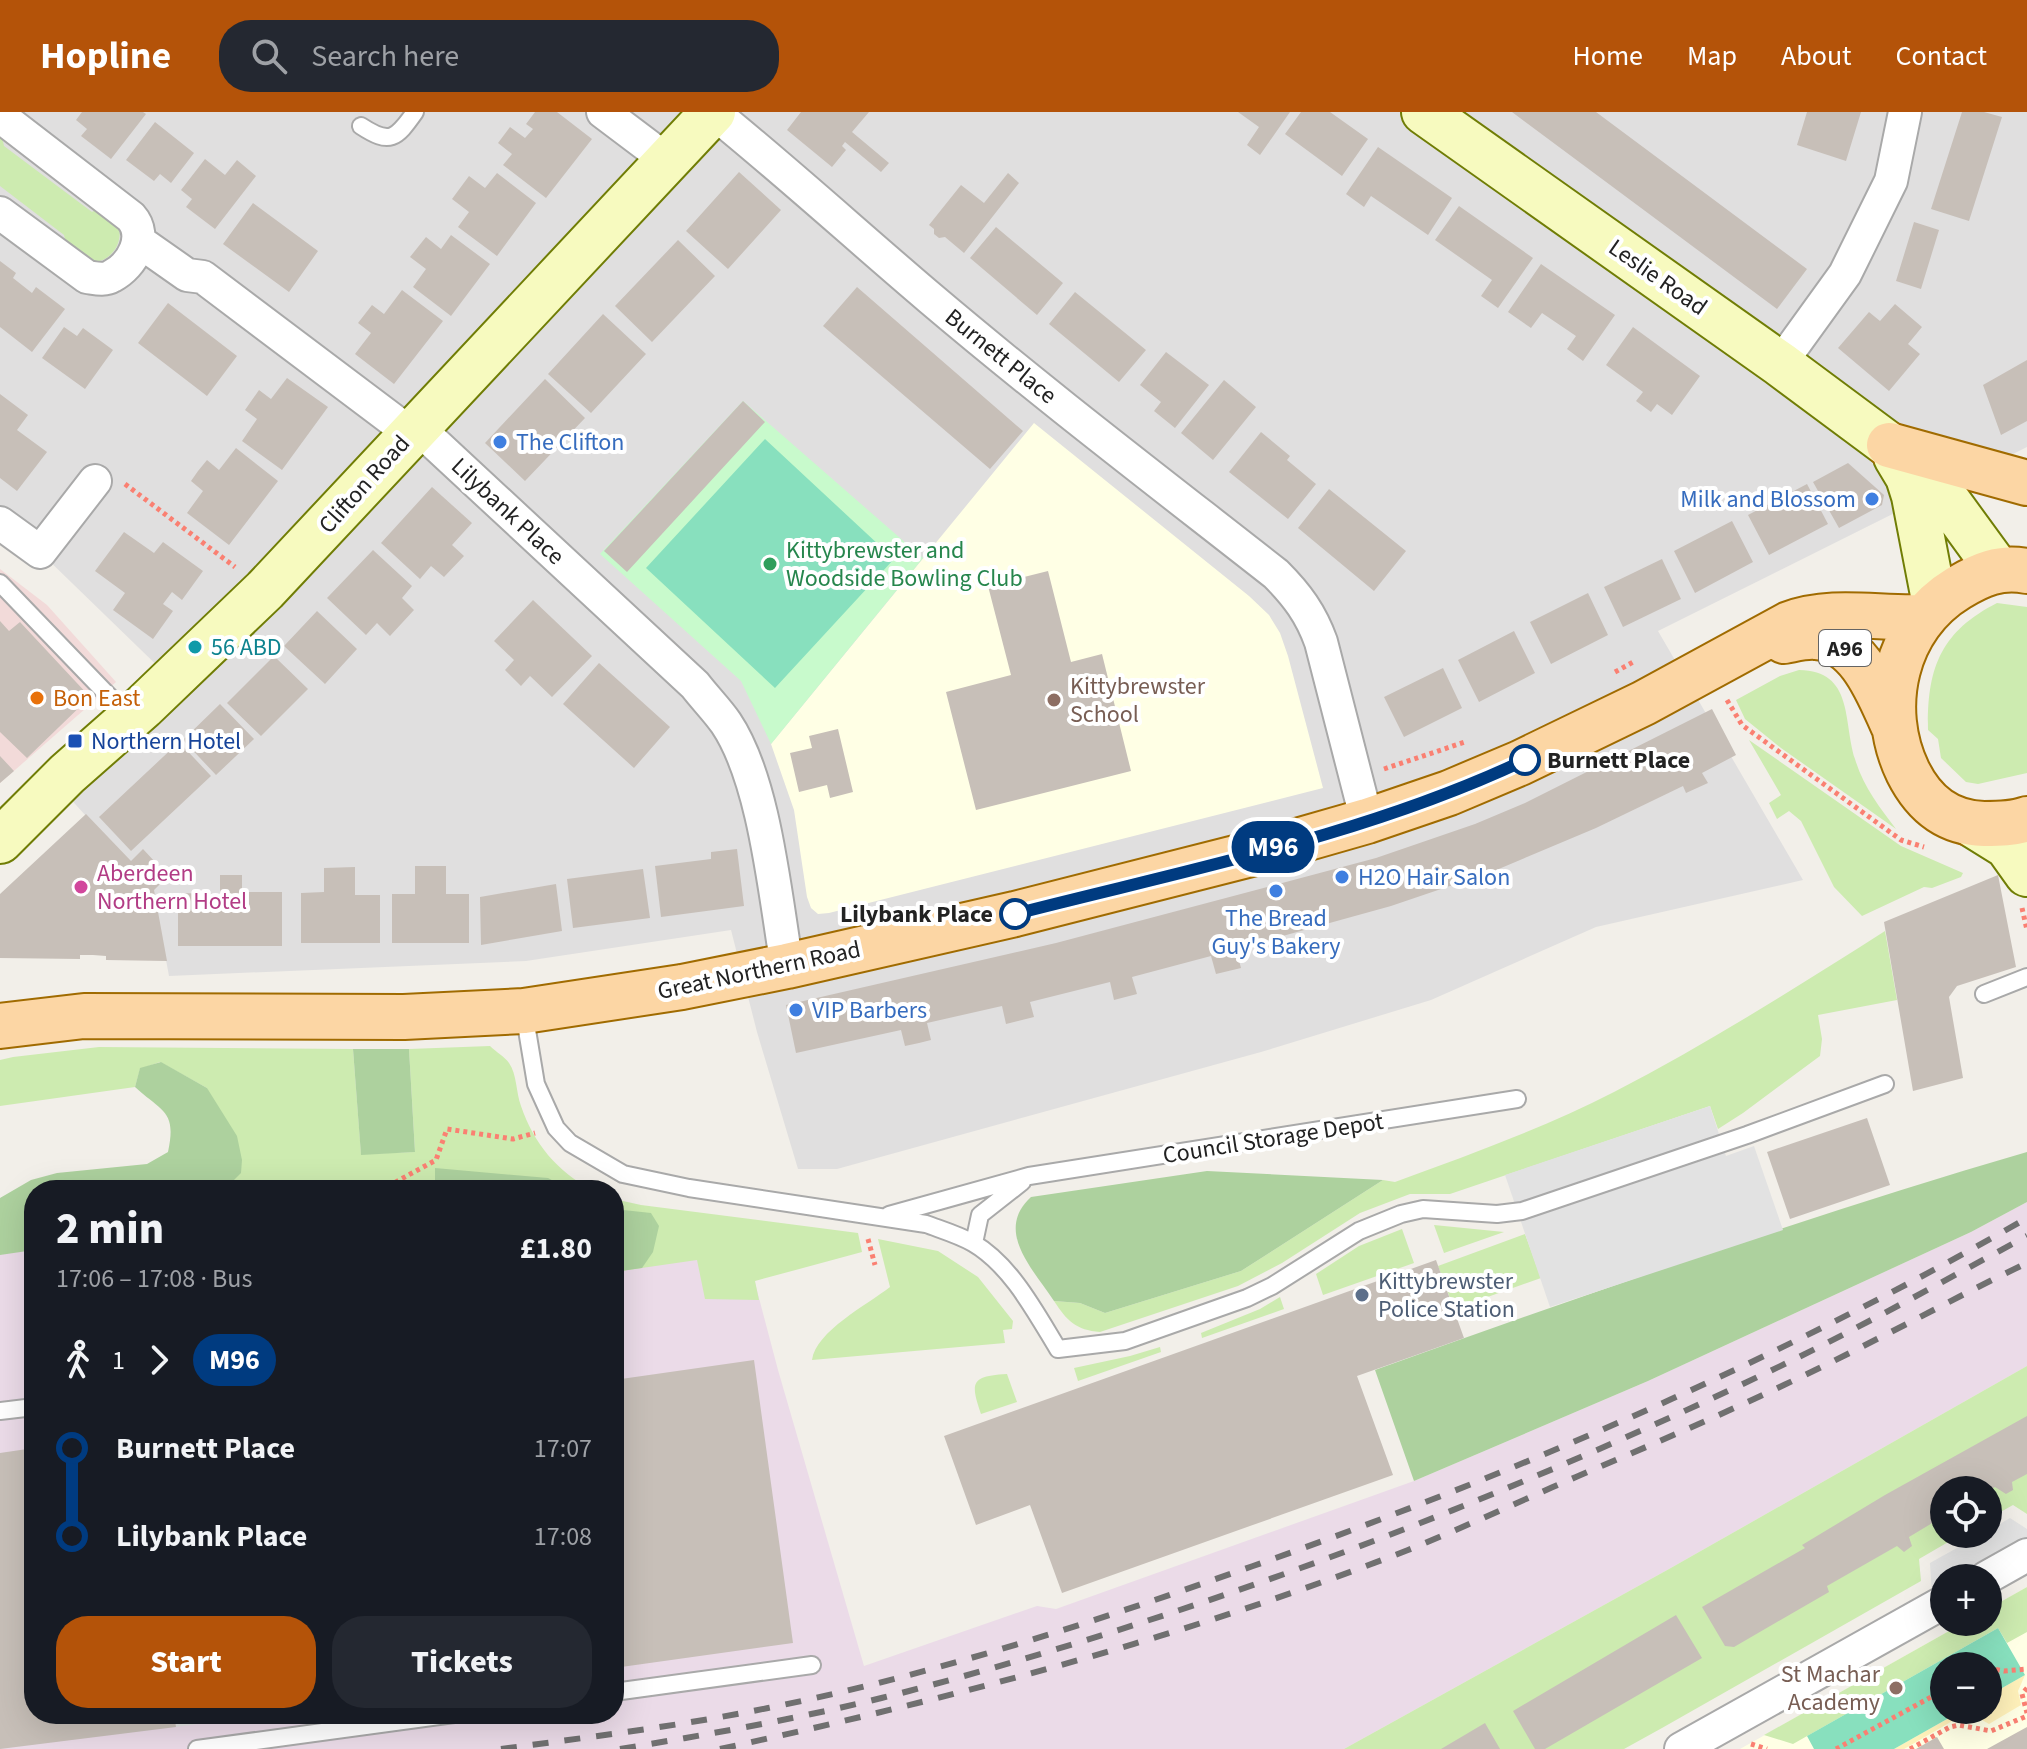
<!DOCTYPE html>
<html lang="en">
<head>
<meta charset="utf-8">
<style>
  :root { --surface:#171b24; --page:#242831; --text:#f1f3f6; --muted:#9ea1a6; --accent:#b45309 }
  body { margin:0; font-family:"Source Sans 3",sans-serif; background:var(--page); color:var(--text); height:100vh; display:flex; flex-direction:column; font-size:30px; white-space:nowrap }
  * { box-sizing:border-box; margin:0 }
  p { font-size:26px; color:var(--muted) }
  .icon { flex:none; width:44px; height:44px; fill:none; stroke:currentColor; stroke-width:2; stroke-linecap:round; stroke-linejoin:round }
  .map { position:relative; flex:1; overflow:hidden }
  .sheet { position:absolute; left:24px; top:1068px; width:600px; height:544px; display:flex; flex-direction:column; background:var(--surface); border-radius:32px; box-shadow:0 8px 32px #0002 }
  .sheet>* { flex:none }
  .badge { padding:0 16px; border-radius:26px; font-size:28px; line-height:52px }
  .controls { position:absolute; left:1930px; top:1364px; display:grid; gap:16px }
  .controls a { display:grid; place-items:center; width:72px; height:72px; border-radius:50%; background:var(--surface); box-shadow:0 8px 32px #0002; font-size:40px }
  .map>.badge { position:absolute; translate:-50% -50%; box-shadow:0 0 0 4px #fff }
  .legs { display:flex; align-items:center; gap:12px; height:88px; padding:0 32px; font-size:26px }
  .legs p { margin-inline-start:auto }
  .summary { display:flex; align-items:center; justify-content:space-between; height:136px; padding:0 32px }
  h1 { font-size:44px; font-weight:800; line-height:60px }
  .button { display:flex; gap:16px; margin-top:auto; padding:16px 32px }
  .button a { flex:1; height:92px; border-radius:32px; background:var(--accent); color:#fff; font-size:32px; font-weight:800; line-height:92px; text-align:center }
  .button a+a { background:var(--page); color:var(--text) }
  ul { padding:0 32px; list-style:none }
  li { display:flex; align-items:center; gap:28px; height:88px; font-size:30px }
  li i { display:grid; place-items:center; width:12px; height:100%; margin:0 10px; background:currentColor }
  li i::after { content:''; width:20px; height:20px; margin:-10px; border:6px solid; border-radius:50%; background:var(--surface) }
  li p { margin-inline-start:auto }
  li:first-child i { background:linear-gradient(#0000 50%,currentColor 0) }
  li:last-child i { background:linear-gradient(currentColor 50%,#0000 0) }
  header { display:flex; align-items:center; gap:48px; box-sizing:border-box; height:112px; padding:0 40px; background:var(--accent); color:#fff }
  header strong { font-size:38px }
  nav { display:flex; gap:44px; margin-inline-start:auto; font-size:28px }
  .search { width:560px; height:72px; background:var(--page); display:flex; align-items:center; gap:20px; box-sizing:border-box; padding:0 28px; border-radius:32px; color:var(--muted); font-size:30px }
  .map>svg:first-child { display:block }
</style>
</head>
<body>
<header>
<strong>Hopline</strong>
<div class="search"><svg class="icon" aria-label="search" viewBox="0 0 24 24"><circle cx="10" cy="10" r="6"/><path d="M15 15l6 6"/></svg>Search here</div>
<nav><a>Home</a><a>Map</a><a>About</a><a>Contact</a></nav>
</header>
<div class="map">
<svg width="2027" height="1637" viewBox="0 0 2027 1637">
  <rect width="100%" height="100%" fill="#f2efe9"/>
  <path fill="#e0dfdf" d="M0,0H2027V335L1658,519L1803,768L1596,815L1431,888L1261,940L837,1057H798L757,920L731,818L526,849L169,864L153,778L57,672L171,567L40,440L0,411Z"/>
  <path fill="#f2dad9" d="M0,457L47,493L116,570L0,671Z"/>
  <path fill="#ebdbe8" d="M52,1069L537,1078H34V1602H614V1112L745,1133L778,1258L864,1554L1037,1494L1056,1497L1414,1369L1648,1269L1971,1120L2027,1090V1254L1669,1457L1344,1637H0V1086Z"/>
  <path fill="#ffffe5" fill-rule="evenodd" d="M1034,311L1249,484L1269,503L1280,521L1288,544L1323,676L829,801L818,802L811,796L807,785L794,698L771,632Z
    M2027,1475V1637H1740L1965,1510H1988V1497ZM1944,1554H1988V1598H1944Z"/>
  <path fill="#cdebb0" d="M0,16L4,34L92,100L100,95C106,101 115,107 118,114C125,130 109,153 91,149C83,147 74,140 67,136L64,123L0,74Z
    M1997,491L2027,495V661L1978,672L1966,670L1941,646L1938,627L1928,618C1927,557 1940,520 1997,491Z
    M1799,558C1854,559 1843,609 1855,647C1863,674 1880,696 1896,717L1781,636L1745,607L1736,588L1780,564Z
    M1749,628L1901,734L1963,761L1961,765L1932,776L1924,775L1862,804L1834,775L1801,709L1789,699L1777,707L1769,691L1781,683Z
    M1885,819L1897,888L1818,903L1822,927L1820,944L1743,1001L1718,1017L1710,994L1450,1082H1410L1360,1101L1282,1151L1238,1174L1100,1220C1076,1218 1067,1209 1054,1189L1080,1191L1105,1201L1241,1159L1383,1068L1395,1070C1468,1043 1544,1016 1614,980C1707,932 1797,875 1885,819Z
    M490,934C496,940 505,945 509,951C517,962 516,981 521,994C534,1032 557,1059 592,1078H224L207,976L160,950L140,957L135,975L0,994V948L13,945L99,935L353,937L361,1042L415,1040L409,937Z
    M614,1087L641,1093L858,1121L862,1140L755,1169L759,1188L705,1187L697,1148L614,1160Z
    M1434,1113L1504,1120L1444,1141Z
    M1402,1117L1414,1151L1323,1183L1316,1162L1359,1134Z
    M1525,1122L1541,1166L1454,1197L1438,1154Z
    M878,1127L938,1139L978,1165L1013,1209L1012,1217L1003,1218L1005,1231L812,1248C816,1219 867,1193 890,1175Z
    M1280,1185L1284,1197L1202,1226L1201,1221L1260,1197Z
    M1160,1235L1161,1240L1078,1269L1074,1256L1130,1244Z
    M2027,1254V1402L2013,1393L1988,1407V1378H1944V1422H1962L1919,1447L1921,1469L1662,1616L1624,1637H1344L1669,1457Z
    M1007,1262L1017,1290L981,1302C970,1270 971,1264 1007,1262Z
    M2027,1475V1520L2007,1531L1998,1516L1793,1632L1764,1623L1965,1510H1988V1497Z"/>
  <path fill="#add19e" d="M353,937H409L415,1040L361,1043Z
    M161,950L207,976L237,1024L242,1048L241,1061L224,1078H34V1138L0,1143V1086L31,1068L57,1061L147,1052L168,1040C177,998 162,1000 135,975L140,956Z
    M2027,1040V1090L1971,1120L1648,1269L1414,1369L1375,1258C1591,1181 1807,1104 2027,1040Z
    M435,1056L548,1066L571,1078H435Z
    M1207,1059L1383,1068L1241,1159L1105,1201L1080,1191L1054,1189C1033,1157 994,1119 1031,1085Z
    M614,1097L651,1101L659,1114L653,1140L642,1156L614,1160Z"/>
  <path fill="#fff1ba" d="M2025,1563L2018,1579L2021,1593L1989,1612L1968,1600L1904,1637H1894L1963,1598H1988V1584Z"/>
  <path fill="#c8facc" d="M743,289L923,446L771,632L741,569L600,442Z"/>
  <path fill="#88e0be" d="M765,327L894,447L775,576L646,456Z
    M1998,1516L2025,1563L1988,1584V1554H1944V1598H1963L1894,1637H1814L1807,1624Z"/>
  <path fill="#e2e2e2" d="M1710,994L1726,1044L1754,1034L1783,1118L1550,1195L1505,1063Z
    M2010,1406L2027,1417V1427L1959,1466H1944V1474L1932,1481L1930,1451L1982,1422H1988V1419Z
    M174,1602H271L176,1615Z"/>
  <path fill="#c7bfb8" d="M82,0H143L146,2L111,47L81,24L87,17L76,8Z
    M535,0H557L592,27L546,86L503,53L512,42L498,31L510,15L525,26L533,17L526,12Z
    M801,0H869L852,20L889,51L881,60L845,30L842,34L846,38L832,55L787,18Z
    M1238,0H1290L1260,43L1247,33L1259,15Z
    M1301,0H1330L1368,27L1342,64L1285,22Z
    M1512,0H1596L1807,157L1777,197Z
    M1807,0H1861L1846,49L1797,33Z
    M1962,0H1984L2002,5L1969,109L1931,97Z
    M155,10L194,41L171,71L160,62L154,69L126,48Z
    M1378,35L1452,86L1428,123L1371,84L1364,95L1346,82Z
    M205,47L225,63L237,48L256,64L215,117L186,95L192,87L181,78Z
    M739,60L781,98L728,157L686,119Z
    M497,61L536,91L497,144L458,115L469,100L452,87L469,64L485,76Z
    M1008,61L1019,71L964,141L945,125L939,126L934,122V117L929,113L961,73L984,91Z
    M253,91L318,139L289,180L223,132Z
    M1459,94L1533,146L1498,196L1481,184L1492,168L1435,128Z
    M1914,110L1939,118L1921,177L1896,169Z
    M996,115L1063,171L1037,203L970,146Z
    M451,123L490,152L451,204L413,175L426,157L410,145L426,125L441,137Z
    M678,128L715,164L652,230L615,194Z
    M0,149L16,161L13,166L32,181L36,175L65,197L32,240L0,215Z
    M1541,152L1615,203L1583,249L1567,237L1576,224L1542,201L1531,216L1508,200Z
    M857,175L1023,319L990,357L823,214Z
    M402,178L443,209L394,272L355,242L371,221L358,211L372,193L384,202Z
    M1075,180L1146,238L1119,270L1049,212Z
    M168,191L237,244L207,284L138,231Z
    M1895,192L1922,215L1908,232L1920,242L1889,279L1838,236L1869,200L1880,209Z
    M603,202L646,242L591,301L548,262Z
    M64,215L77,224L83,216L113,238L85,277L42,246Z
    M1633,215L1700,264L1672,303L1657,292L1651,300L1636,289L1643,280L1606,253Z
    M1166,240L1209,273L1175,316L1154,299L1161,290L1140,273Z
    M2027,248V309L2001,323L1983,273Z
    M287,266L328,295L282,358L242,329L257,307L245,298L259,278L271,287Z
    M545,267L585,306L525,369L485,331Z
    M1224,268L1256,295L1213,348L1181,321Z
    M0,282L28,303L17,318L47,340L17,379L0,366Z
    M743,289L765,310L627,460L604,439Z
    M1261,320L1290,344L1287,348L1316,372L1288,407L1229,360Z
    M236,336L278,369L229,433L187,401L203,379L191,369L198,359L207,348L219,358Z
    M1848,351L1884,383L1882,393L1839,416L1813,370Z
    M1807,372L1828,412L1769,443L1748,403Z
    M432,375L472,411L452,433L464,444L444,465L431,454L420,467L381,431Z
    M1329,377L1406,439L1374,479L1298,416Z
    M1732,409L1753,450L1695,481L1674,439Z
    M124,420L154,441L163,430L203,459L182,488L172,480L163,492L173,499L153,527L113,498L125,481L95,459Z
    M373,438L412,474L402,486L414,498L390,524L377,511L366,523L327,486Z
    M1662,447L1681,487L1623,515L1604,475Z
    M1048,459L1071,550L1102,542L1131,659L976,698L946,580L1011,563L988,474Z
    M1588,481L1608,523L1551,552L1530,510Z
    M533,488L592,544L552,585L530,564L521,574L505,558L514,548L494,529Z
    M317,499L357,537L325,572L284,534Z
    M0,509L9,519L20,510L90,585L27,646L0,620Z
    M1514,519L1535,561L1479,590L1458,548Z
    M274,544L308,577L261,624L227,591Z
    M599,551L670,615L634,656L563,592Z
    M1443,556L1462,596L1404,625L1384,585Z
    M220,592L254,627L216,663L183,628Z
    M1712,597L1736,643L1702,661L1708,671L1686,681L1683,674L1596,716L1494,759L1391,794L1236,837L1241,856L1216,862L1211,844L1132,865L1137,882L1114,888L1110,870L1030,890L1034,905L1006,912L1002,894L927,911L931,928L919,931L905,934L901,918L796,941L786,893L1056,831L1376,746L1475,712L1525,691Z
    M838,617L853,680L830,686L827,673L799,680L790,641L812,636L809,624Z
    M179,630L211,664L131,739L99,705Z
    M0,644L14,659L0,671Z
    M86,702L131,749L143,737L168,764L154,778L167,849L106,848V844L93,843H80V847L0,846V782Z
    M737,737L744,794L661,805L655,754L711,747V740Z
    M415,754H446V782H469V831H392V782H415Z
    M355,755V783H380V831H301V781L324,780V756Z
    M643,757L650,806L573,816L567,767Z
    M220,763H242V780H282V834H178V781L220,782Z
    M1998,763L2016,855L1957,874L1949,885L1963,966L1913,979L1884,810Z
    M556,772L562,819L481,833L480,785Z
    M1867,1006L1890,1073L1790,1107L1767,1040Z
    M1436,1148L1464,1226L1357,1264L1393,1363L1062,1481L1030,1393L976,1413L944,1324Z
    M754,1248L793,1531L614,1556V1268Z
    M2027,1304V1362L2012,1370L2013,1378L2006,1382L1995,1375L1989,1378H1944V1404L1909,1425L1912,1434L1904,1440L1897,1434L1827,1474L1829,1480L1734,1535L1725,1534L1702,1495L1805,1436L1802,1433L1885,1383Z
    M34,1336V1602H174L176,1615L0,1637V1341Z
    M1676,1503L1702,1546L1545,1637H1535L1513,1599Z
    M1485,1611L1500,1637H1441Z
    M2027,1615V1637H1987Z
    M1937,1625L1944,1637H1916Z"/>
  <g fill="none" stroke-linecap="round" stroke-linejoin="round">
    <defs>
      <path id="lane" d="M361,14C390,33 396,27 415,0
        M0,471L129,605
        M1984,882L2027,865
        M524,900L536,972L556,1016L570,1031L623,1062L689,1076L926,1112C942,1118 959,1123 973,1131C1011,1153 1036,1201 1058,1237L1125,1229L1247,1186L1272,1174L1359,1119L1401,1102L1423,1097L1497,1102L1522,1099L1747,1023L1885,972
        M889,1103L1029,1064L1517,987
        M974,1131L980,1103L1022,1070
        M0,1299L34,1295
        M614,1580L812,1553
        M197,1637L454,1602"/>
      <path id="street" d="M603,0L668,49
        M713,0C787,60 857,124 930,186C1042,281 1160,371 1276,462C1297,483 1311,502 1321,530L1367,709
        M0,4L131,105C148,124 133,153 112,164C104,169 95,166 87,165L0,101
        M140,130L187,163L203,165L410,321
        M1780,252L1845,162L1891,69L1905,0
        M416,314L695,573C705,586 717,598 726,611C765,669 775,784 787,854
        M0,411L40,440L95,369
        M1986,1466L2027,1443
        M1681,1637L1944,1490"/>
      <path id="secondary" d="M1424,0L1780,252L1889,333L1939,377L1998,458
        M1896,345L1908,365L1914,384L1935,493
        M1970,711L2007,734L2027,762
        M0,729L67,662L143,595L265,478L713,0"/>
      <path id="primary" d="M1889,333L2027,371
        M2027,459C2000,454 1981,462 1958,476C1895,514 1877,596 1908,660C1924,692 1948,711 1984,712C1998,712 2014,712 2027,707
        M1784,529C1795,527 1806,524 1816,525C1859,528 1878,580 1893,613
        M0,914L84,904L404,905L524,899L682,875L787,854L1015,802L1259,740L1367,709L1449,681L1520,651L1644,591L1789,512C1832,496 1878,507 1923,505"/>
    </defs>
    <use href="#lane" stroke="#a9a9a9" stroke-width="20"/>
    <use href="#street" stroke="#a9a9a9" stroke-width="36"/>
    <use href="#secondary" stroke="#707d05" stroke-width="48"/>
    <use href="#primary" stroke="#a06b00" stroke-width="48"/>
    <path stroke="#fa8072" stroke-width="5" stroke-dasharray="4 4" stroke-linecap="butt" d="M125,372L235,455
      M1615,560L1635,549
      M1727,588L1742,613L1901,728L1924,735
      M1384,657L1465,630
      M2022,796L2027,818
      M381,1078L436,1048L447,1017L513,1027L535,1021
      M868,1127L875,1153
      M1988,1556L2004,1559L2027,1557
      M2027,1576L2022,1582L2027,1601
      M1751,1632L1767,1637
      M1836,1637L1944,1578
      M1910,1637L1950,1615L1959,1613L1991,1619L2027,1604"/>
    <use href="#lane" stroke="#fff" stroke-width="16"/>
    <use href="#street" stroke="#fff" stroke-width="32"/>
    <use href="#secondary" stroke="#f7fabf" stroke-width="44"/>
    <use href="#primary" stroke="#fcd6a4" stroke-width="44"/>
    <path stroke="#707070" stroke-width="6" stroke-dasharray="16 16" stroke-linecap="butt" d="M501,1637C590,1625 680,1614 768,1596C933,1563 1094,1510 1253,1454C1519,1360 1782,1247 2027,1106
      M620,1637C717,1621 814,1604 909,1579C1203,1501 1491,1392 1766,1261C1854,1219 1940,1171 2027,1124
      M720,1637C954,1586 1185,1525 1408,1438C1465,1415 1520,1389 1576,1365C1677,1322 1779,1278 1877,1227C1927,1202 1976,1175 2027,1151"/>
  </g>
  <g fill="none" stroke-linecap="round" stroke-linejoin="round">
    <defs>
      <path id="line-1" d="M1015,802C1186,758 1364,724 1525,648"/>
    </defs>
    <use href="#line-1" stroke="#fff" stroke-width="18"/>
    <use href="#line-1" stroke="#003b80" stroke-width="12"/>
  </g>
  <g fill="#3f7fe0" stroke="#fff" stroke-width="3">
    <circle cx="500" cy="330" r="8"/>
    <circle cx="1872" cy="387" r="8"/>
    <circle cx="1342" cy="765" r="8"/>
    <circle cx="1276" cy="779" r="8"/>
    <circle cx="796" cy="898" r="8"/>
  </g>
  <circle fill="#2e9e5b" stroke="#fff" stroke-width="3" cx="770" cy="452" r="8"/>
  <circle fill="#0f9aa8" stroke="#fff" stroke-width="3" cx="195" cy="535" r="8"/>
  <circle fill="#e8710a" stroke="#fff" stroke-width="3" cx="37" cy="586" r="8"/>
  <g fill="#8d6e63" stroke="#fff" stroke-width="3">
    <circle cx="1054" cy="588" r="8"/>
    <circle cx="1896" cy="1576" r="8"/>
  </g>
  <rect fill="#1a4fb4" stroke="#fff" stroke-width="3" x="67" y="621" width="16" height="16" rx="4"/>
  <g fill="#fff" stroke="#003b80" stroke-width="4">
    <circle cx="1525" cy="648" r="14"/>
    <circle cx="1015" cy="802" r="14"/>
  </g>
  <circle fill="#d1479c" stroke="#fff" stroke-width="3" cx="81" cy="775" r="8"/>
  <circle fill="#5c6f8a" stroke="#fff" stroke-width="3" cx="1362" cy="1183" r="8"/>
  <g text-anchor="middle" stroke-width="8" stroke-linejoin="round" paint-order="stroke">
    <rect fill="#fff" stroke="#646464" stroke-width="2" x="1819" y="518" width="52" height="36" rx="6"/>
    <g font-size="22" font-weight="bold" fill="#222">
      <text x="1845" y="544">A96</text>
    </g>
    <g font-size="24" fill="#222" stroke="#fff">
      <text transform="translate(1658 165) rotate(35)" y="8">Leslie Road</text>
      <text transform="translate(1001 244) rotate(39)" y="8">Burnett Place</text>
      <text transform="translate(364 372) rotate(-48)" y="8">Clifton Road</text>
      <text transform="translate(508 399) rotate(43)" y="8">Lilybank Place</text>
      <text transform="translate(759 858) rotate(-12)" y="8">Great Northern Road</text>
      <text transform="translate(1273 1026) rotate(-9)" y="8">Council Storage Depot</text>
    </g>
    <g font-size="24" fill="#366cbe" stroke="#fff" text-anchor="start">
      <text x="516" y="338">The Clifton</text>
      <text x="1856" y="395" text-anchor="end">Milk and Blossom</text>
      <text x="1358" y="773">H2O Hair Salon</text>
      <text x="1276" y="814" text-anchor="middle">The Bread<tspan x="1276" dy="28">Guy's Bakery</tspan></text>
      <text x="812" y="906">VIP Barbers</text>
    </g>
    <g font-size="24" fill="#27864d" stroke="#fff" text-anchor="start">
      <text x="786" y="446">Kittybrewster and<tspan x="786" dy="28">Woodside Bowling Club</tspan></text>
    </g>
    <g font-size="24" fill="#0d838f" stroke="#fff" text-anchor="start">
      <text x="211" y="543">56 ABD</text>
    </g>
    <g font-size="24" fill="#785e54" stroke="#fff" text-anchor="start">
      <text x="1070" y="582">Kittybrewster<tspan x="1070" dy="28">School</tspan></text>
      <text x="1880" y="1570" text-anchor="end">St Machar<tspan x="1880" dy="28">Academy</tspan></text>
    </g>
    <g font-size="24" fill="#c56008" stroke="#fff" text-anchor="start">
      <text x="53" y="594">Bon East</text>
    </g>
    <g font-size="24" fill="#164399" stroke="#fff" text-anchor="start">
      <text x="91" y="637">Northern Hotel</text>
    </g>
    <g font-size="24" font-weight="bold" fill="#222" stroke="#fff" text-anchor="start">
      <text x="1547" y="656">Burnett Place</text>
      <text x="993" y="810" text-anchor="end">Lilybank Place</text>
    </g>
    <g font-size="24" fill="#b23c85" stroke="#fff" text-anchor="start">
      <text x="97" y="769">Aberdeen<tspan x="97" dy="28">Northern Hotel</tspan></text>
    </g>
    <g font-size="24" fill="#4e5e75" stroke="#fff" text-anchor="start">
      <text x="1378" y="1177">Kittybrewster<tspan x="1378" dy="28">Police Station</tspan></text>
    </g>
  </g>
</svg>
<div class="controls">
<a><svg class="icon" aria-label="locate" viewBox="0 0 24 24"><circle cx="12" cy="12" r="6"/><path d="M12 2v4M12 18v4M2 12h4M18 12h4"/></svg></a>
<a>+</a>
<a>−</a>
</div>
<b class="badge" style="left:1273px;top:735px;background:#003b80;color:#fff">M96</b>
<section class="sheet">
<div class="summary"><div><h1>2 min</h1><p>17:06 – 17:08 · Bus</p></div><b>£1.80</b></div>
<div class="legs"><svg class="icon" aria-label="walk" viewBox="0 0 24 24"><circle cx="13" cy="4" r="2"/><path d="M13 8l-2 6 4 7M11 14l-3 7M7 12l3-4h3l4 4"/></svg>1<svg class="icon" aria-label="forward" viewBox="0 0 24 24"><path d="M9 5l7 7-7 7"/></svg><b class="badge" style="background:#003b80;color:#fff">M96</b></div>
<ul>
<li><i style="color:#003b80"></i><b>Burnett Place</b><p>17:07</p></li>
<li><i style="color:#003b80"></i><b>Lilybank Place</b><p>17:08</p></li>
</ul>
<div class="button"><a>Start</a><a>Tickets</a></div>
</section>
</div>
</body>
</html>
